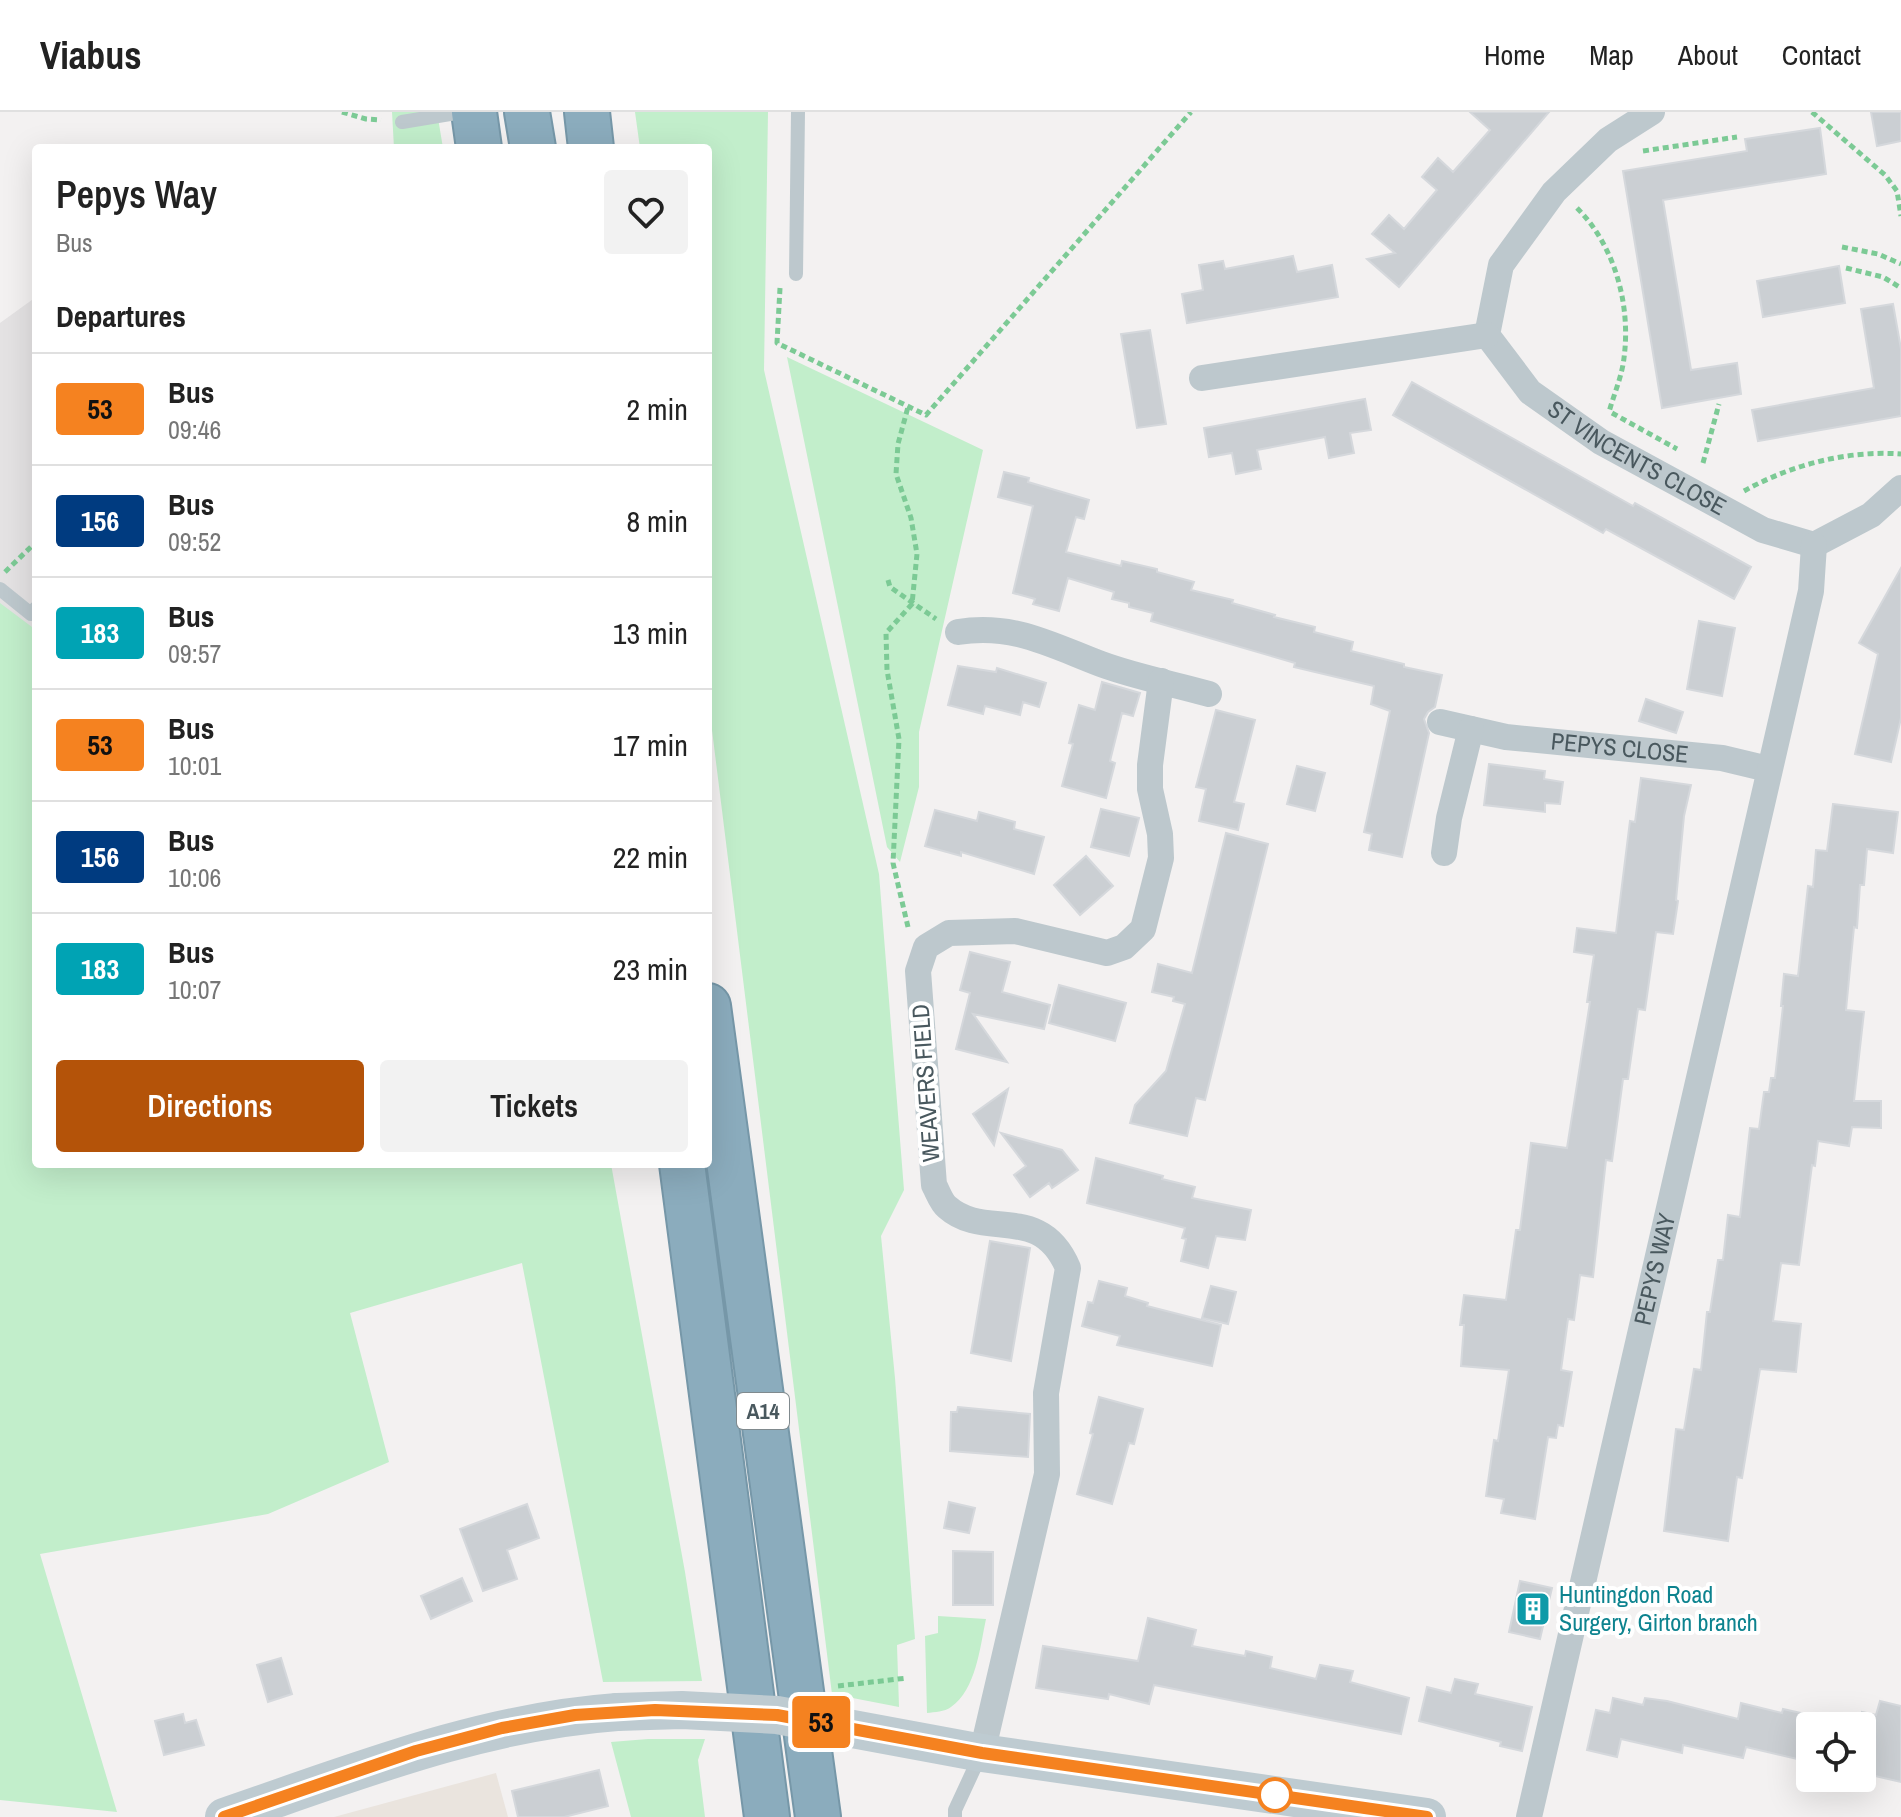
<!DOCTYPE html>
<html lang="en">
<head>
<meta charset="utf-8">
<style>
  :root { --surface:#fff; --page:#f2f2f2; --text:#222; --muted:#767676; --line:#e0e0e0; --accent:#b45309 }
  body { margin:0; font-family:"Archivo Narrow",sans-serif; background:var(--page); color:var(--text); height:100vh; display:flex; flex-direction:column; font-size:30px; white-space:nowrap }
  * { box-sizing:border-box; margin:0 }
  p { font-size:26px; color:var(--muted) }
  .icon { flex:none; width:44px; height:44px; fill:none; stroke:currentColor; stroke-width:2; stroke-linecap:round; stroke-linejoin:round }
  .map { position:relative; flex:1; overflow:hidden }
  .panel { position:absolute; left:32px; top:32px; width:680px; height:1024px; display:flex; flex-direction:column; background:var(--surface); border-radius:8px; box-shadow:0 8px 32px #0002 }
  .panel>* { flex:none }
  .badge { padding:0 16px; border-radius:6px; font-size:28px; line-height:52px }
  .tools { position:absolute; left:1796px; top:1600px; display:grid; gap:16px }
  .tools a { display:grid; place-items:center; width:80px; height:80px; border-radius:8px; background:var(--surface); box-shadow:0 8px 32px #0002; font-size:40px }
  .map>.badge { position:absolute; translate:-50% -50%; box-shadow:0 0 0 4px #fff }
  h2 { padding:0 24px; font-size:30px; line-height:72px }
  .round { display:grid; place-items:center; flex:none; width:84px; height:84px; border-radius:8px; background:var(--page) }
  .headline { display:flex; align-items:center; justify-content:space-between; height:136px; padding:0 24px }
  h1 { font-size:38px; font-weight:600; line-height:60px }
  .action { display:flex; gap:16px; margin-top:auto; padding:16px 24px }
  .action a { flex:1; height:92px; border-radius:8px; background:var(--accent); color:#fff; font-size:32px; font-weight:600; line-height:92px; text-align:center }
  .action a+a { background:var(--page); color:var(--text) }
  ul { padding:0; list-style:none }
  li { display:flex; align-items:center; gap:24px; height:112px; padding:0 24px; border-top:2px solid var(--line) }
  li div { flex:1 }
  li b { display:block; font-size:30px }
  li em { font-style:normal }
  li .badge { min-width:88px; font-weight:700; text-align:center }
  header { display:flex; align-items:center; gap:48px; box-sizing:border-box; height:112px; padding:0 40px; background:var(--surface); border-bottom:2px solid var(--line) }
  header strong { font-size:38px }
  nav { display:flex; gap:44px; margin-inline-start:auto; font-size:28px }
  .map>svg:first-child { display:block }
</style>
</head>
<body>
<header>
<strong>Viabus</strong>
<nav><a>Home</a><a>Map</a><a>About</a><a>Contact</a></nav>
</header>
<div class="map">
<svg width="1901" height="1705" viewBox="0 0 1901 1705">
  <rect width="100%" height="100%" fill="#f3f1f1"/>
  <path fill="#eae4de" d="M496,1661L508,1705H334Z"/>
  <path fill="#e4e2e3" d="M36,185V518L29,516L0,551V211Z"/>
  <path fill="#c2eecb" d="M392,0H437L443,36H394Z
    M635,0H768L764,258L879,762L904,1078L881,1124L895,1266L915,1527L897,1533L899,1595L832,1582L708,586V36H640Z
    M787,245L983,338L919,620V675L900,750L887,735Z
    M0,491L36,518V1052H611L685,1460L702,1569L603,1570L522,1151L350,1201L389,1350L268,1402L40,1442L117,1700L0,1688Z
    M938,1504L986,1507C980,1535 976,1578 951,1595C944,1600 935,1600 927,1601L925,1524L938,1521Z
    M648,1627H705L698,1648L705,1705H631L611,1630Z"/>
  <path fill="#cbcfd3" stroke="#d5d8dc" stroke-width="2" d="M1470,0H1549L1399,175L1367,147L1395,141L1372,122L1389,103L1404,117L1437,78L1422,65L1438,46L1453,60L1490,18Z
    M1871,0H1901V29L1877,34Z
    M1820,16L1826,62L1663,88L1691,258L1737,251L1741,282L1662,296L1623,59L1747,39L1745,27Z
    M1293,144L1297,160L1332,153L1338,185L1187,211L1182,182L1203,178L1199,153L1223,149L1225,157Z
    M1839,154L1845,191L1763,205L1757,169Z
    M1893,192L1901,237V304L1758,329L1752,298L1874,276L1861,197Z
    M1150,218L1166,312L1137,316L1121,222Z
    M1412,270L1633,394L1635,391L1751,455L1734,487L1606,417L1603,421L1393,303Z
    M1365,287L1371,318L1350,321L1354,341L1329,346L1325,325L1257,338L1261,357L1236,362L1232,341L1209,345L1204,316Z
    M1004,360L1029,366L1028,370L1089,388L1084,407L1076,405L1066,440L1121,454L1122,449L1157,457V460L1194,470L1191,478L1233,488L1232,491L1275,503L1274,505L1315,515L1314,520L1353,530L1351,539L1404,552V555L1442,563L1435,595L1428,600L1424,607L1429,621L1402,745L1369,738L1372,722L1364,720L1390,599L1371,592L1374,574L1294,555L1295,551L1151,509L1153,501L1129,495V491L1112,487L1114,480L1068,466L1059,499L1033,492L1035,487L1013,481L1033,394L998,385Z
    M1901,456V606L1891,650L1855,642L1878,542L1859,531Z
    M1699,509L1735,516L1722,584L1687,577Z
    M958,554L996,560L997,556L1046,571L1039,595L1023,590L1020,603L985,594L983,602L948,593Z
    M1102,570L1140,581L1133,604L1122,601L1110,649L1115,651L1106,686L1062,674L1073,632L1069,631L1079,593L1095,598Z
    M1646,587L1683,600L1676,621L1639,609Z
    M1216,598L1255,608L1234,690L1244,692L1238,718L1199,709L1206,677L1196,675Z
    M1489,652L1545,659L1544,667L1563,670L1560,692L1545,691V700L1484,693Z
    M1297,654L1325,661L1315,699L1287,692Z
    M1641,666L1691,673L1684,704L1676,788L1678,789L1673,822L1656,820L1645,898L1638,897L1628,967H1623L1612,1049L1606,1048L1593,1165L1580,1163L1574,1208L1568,1207L1561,1258L1572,1260L1563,1314L1558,1313L1556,1326L1548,1325L1535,1407L1501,1401L1504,1387L1486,1384L1494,1328L1498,1329L1509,1258L1461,1254L1464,1213H1460L1464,1183L1506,1188L1516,1118H1520L1531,1031L1567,1036L1590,890H1587L1594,843L1574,840L1577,816L1616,821L1630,709L1635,710Z
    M1833,692L1898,700L1893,741L1867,737L1864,773H1860L1857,816L1854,815L1846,898L1864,900L1854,989H1881V1016L1852,1015L1849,1034L1818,1029L1815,1054L1812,1053L1799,1153L1781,1151L1773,1209L1801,1212L1796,1260L1760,1257L1742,1366L1737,1365L1728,1429L1664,1419L1676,1317L1684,1318L1694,1257L1701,1258L1707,1200H1710L1718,1148H1723L1728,1103L1740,1105L1750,1016L1759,1017L1764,980H1769L1771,966H1775L1783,894H1781L1784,862L1798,864L1808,774L1813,775L1816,738L1827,739Z
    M1101,697L1139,706L1129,744L1091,735Z
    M935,698L977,709L979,700L1015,710L1014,717L1044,725L1034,762L961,740V744L925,734Z
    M1226,721L1268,732L1205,988L1196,986L1187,1024L1130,1011L1135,993L1166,959L1185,892L1173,889L1174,885L1152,880L1158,852L1192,861Z
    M1086,744L1113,774L1080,803L1054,773Z
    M970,840L1010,850L1002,880L1050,893L1044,917L973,902L1007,950L956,937L970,881L960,878Z
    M1059,873L1126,891L1115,929L1049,911Z
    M1008,977L994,1033L973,1002Z
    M1001,1021L1062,1038L1078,1058L1052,1076L1049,1071L1030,1085L1014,1063L1026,1054Z
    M1096,1046L1163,1064L1162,1067L1195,1075L1192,1086L1251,1098L1245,1128L1216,1124L1208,1156L1181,1149L1186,1127L1182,1126L1185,1116L1087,1091Z
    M990,1129L1030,1136L1011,1249L971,1241Z
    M1099,1169L1127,1176L1125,1184L1148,1191L1147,1194L1221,1213L1212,1254L1117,1233L1120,1224L1082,1214L1088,1190L1093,1191Z
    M1211,1174L1236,1180L1228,1212L1202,1206Z
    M1099,1285L1143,1297L1134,1332L1129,1331L1112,1392L1077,1382L1093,1322L1090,1321Z
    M958,1295L1030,1302L1028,1345L950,1339L951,1300H957Z
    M949,1390L975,1396L969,1421L944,1416Z
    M527,1392L539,1426L507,1438L517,1467L483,1479L460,1417Z
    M953,1439L993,1440V1493H953Z
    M462,1466L472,1489L431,1507L421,1484Z
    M1520,1469L1552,1476L1540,1527L1509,1520Z
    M1148,1506L1196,1518L1192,1534L1245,1544L1246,1539L1272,1545L1270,1556L1316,1567L1320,1553L1353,1559L1350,1570L1409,1586L1401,1622L1154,1573L1149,1592L1109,1582L1108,1587L1036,1576L1043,1534L1138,1549Z
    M281,1546L292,1582L268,1590L257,1553Z
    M1455,1567L1478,1572L1475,1582L1532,1595L1522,1639L1500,1634L1501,1630L1419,1609L1427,1575L1451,1581Z
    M1613,1586L1643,1593L1645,1586L1667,1589L1738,1607L1741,1591L1782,1601L1783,1597L1810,1603V1650L1746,1635L1743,1646L1683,1633L1682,1641L1621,1627L1617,1645L1587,1638L1596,1598L1610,1601Z
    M1880,1589L1901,1594V1670L1862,1661V1600L1876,1603Z
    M183,1602L185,1611L196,1608L204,1633L164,1643L155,1609Z
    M599,1658L608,1694L564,1705H518L512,1679Z"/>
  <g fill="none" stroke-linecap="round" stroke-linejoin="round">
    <defs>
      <path id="highway" d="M474,0L479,36
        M527,0L533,36
        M587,0L591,36
        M708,894L818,1705
        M682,1052L767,1705"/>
    </defs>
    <use href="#highway" stroke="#7697a8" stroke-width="48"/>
    <path stroke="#7cca95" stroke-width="5" stroke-dasharray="6 4" stroke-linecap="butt" d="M342,0L366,7L381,8
      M1812,0L1885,63L1897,79L1901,104
      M1643,39L1737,25
      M1577,96C1615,134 1631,193 1624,246C1622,264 1614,282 1609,300
      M1842,135L1878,142L1901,152
      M1846,156L1883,165L1901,176
      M780,176L777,231L926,303L1191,0
      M1612,301L1677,337
      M1703,351L1719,292
      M1744,379C1791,353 1847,338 1901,342
      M5,460L36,430
      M888,468L890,475L936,507
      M908,815L893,751L899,627L887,558L886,521L912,492L917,442L911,406L896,362L898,332L908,295
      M838,1574L907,1566"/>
    <path stroke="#bdc8cd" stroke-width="14" d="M402,10L462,0
      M796,162L798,0
      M0,477L31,502L36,496
      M955,1705V1698L980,1644"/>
    <g stroke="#bdc8cd" stroke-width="26">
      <path id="s1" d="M1652,0L1608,28L1554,80L1501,153L1487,223L1530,280L1601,330L1763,418L1814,433L1871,403L1901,376"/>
      <path d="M1202,266L1487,223"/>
      <path d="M958,520C1013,511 1051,533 1101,552C1136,565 1174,572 1209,582"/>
      <path id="s2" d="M1440,610L1506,625L1722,646L1768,657"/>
      <path d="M1444,741L1449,706L1471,617"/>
      <path d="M982,1641L1047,1362L1046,1281L1068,1156C1040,1090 985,1129 947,1095C941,1090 938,1080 934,1073L918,859L926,835L949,821L1015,819L1107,841L1124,835L1143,817L1161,746L1160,722L1150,677V653L1161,569"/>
      <path id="s3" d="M1529,1705L1811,479L1814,433"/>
    </g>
    <path stroke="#becbd1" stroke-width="38" d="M982,1641L1427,1705
      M224,1705C353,1661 480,1610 617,1600"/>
    <use href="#highway" stroke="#8bacbd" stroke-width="44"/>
    <path stroke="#becbd1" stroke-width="38" d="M617,1600L682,1598L777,1603L982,1641"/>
  </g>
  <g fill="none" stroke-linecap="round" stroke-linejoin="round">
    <defs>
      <path id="line" d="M224,1705L416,1639L502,1616L575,1603L655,1598L777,1603L982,1641L1427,1705"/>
    </defs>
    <use href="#line" stroke="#fff" stroke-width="18"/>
    <use href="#line" stroke="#f58220" stroke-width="12"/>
  </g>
  <defs>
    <symbol id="building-square" viewBox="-11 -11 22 22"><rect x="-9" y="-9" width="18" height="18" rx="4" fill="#0f9aa8" stroke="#fff"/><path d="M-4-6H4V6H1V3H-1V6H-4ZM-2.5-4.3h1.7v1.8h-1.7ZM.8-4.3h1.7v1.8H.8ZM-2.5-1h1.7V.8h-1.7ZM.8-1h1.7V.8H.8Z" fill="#fff"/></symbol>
  </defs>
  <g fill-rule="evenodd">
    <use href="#building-square" x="1513" y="1477" width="40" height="40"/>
  </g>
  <circle fill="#fff" stroke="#f58220" stroke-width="4" cx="1275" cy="1683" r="16"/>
  <g text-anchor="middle" stroke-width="8" stroke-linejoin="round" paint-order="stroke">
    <rect fill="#fff" stroke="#808a8e" stroke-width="2" x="737" y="1281" width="52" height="36" rx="6"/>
    <g font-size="22" font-weight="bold" fill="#49585e">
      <text x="763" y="1307">A14</text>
    </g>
    <g font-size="24" fill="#49585e" stroke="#fff">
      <text dy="8" stroke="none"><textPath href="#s1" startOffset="486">ST VINCENTS CLOSE</textPath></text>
      <text dy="8" stroke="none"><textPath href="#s2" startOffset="182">PEPYS CLOSE</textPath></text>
      <text transform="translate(926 971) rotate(-94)" y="8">WEAVERS FIELD</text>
      <text dy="8" stroke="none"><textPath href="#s3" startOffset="562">PEPYS WAY</textPath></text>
    </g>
    <g font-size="24" fill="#0d838f" stroke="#fff" text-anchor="start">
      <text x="1559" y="1491">Huntingdon Road<tspan x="1559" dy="28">Surgery, Girton branch</tspan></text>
    </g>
  </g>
</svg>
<div class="tools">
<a><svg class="icon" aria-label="locate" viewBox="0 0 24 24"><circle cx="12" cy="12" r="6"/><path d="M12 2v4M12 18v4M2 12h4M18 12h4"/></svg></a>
</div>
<b class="badge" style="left:821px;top:1610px;background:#f58220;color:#111">53</b>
<section class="panel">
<div class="headline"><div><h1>Pepys Way</h1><p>Bus</p></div><a class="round"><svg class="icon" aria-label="heart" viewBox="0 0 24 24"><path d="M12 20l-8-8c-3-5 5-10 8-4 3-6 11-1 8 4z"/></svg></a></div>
<h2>Departures</h2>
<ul>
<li><span class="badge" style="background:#f58220;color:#111">53</span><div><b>Bus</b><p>09:46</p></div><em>2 min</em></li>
<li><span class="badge" style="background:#003b80;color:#fff">156</span><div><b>Bus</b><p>09:52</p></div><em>8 min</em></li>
<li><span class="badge" style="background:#00a3b4;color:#fff">183</span><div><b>Bus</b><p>09:57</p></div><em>13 min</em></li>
<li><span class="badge" style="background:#f58220;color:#111">53</span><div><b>Bus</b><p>10:01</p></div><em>17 min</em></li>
<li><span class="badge" style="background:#003b80;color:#fff">156</span><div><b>Bus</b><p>10:06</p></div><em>22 min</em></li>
<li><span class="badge" style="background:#00a3b4;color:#fff">183</span><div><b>Bus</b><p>10:07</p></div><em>23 min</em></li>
</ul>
<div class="action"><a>Directions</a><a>Tickets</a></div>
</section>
</div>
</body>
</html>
